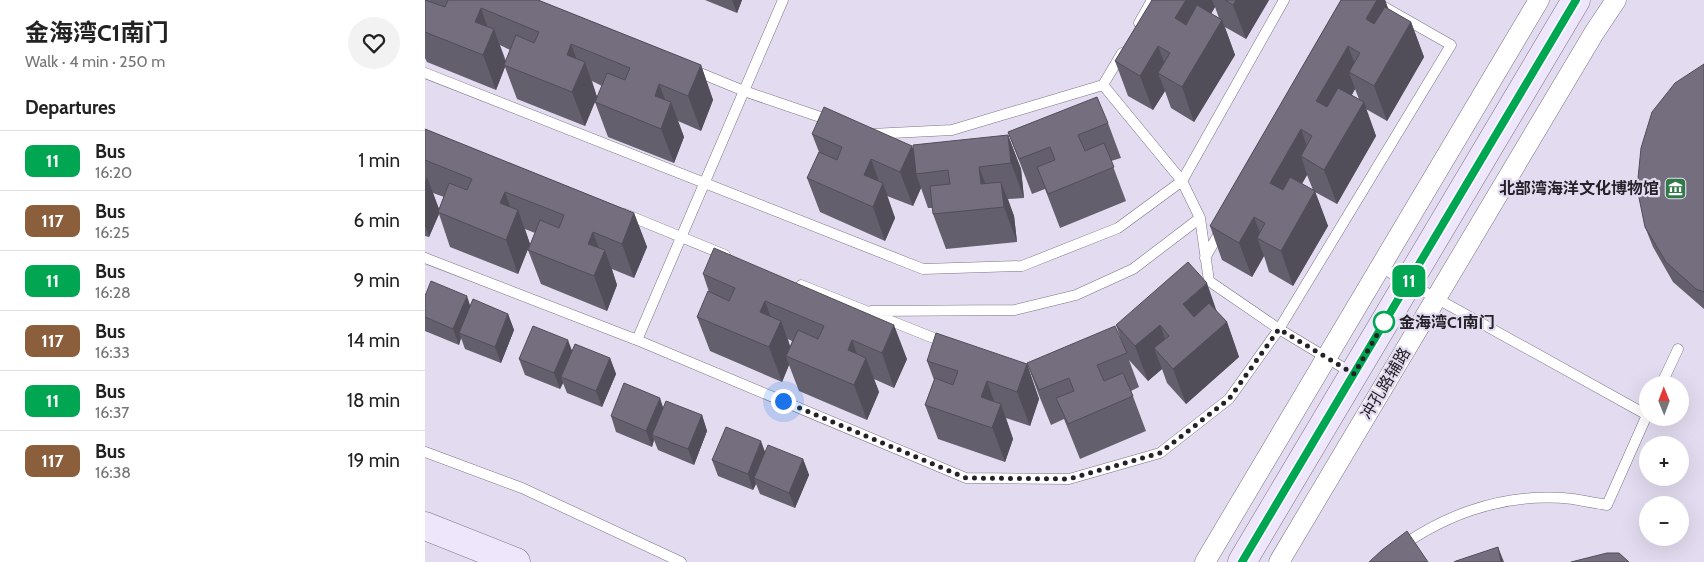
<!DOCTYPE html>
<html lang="en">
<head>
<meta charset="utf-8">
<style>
  :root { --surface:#fff; --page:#f2f2f2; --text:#222; --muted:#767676; --line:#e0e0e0 }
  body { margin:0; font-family:Cabin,"Noto Sans SC",sans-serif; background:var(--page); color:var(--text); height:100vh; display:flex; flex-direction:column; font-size:19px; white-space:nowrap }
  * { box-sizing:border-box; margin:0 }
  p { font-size:16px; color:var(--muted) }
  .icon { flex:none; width:28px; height:28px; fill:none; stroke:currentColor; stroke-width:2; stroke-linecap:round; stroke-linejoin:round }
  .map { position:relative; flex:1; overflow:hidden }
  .drawer { display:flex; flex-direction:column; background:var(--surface); width:425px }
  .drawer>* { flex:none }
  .badge { padding:0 10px; border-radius:8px; font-size:18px; line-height:32px }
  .needle { width:32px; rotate:359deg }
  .tools { position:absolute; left:1214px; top:376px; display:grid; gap:10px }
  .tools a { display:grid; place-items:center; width:50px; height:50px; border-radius:50%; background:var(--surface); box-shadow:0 5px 20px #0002; font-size:25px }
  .you { position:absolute; width:25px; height:25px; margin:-12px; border:4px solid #fff; border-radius:50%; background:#1a73e8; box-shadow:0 0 0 8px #1a73e833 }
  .map>.badge { position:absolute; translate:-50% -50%; box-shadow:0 0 0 2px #fff }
  h2 { padding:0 25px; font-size:19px; line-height:45px }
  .round { display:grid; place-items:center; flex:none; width:52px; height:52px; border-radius:26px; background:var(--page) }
  .headline { display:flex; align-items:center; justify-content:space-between; height:85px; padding:0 25px }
  h1 { font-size:24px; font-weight:700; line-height:38px }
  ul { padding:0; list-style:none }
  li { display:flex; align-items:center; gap:15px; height:60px; padding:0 25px; border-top:1px solid var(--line) }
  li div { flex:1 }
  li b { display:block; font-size:19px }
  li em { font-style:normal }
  li .badge { min-width:55px; font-weight:700; text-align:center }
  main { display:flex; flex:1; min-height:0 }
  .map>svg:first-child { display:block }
</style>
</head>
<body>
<main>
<section class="drawer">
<div class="headline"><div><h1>金海湾C1南门</h1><p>Walk · 4 min · 250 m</p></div><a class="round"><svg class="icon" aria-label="heart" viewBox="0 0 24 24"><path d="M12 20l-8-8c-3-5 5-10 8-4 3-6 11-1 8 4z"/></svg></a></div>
<h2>Departures</h2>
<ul>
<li><span class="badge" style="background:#00a651;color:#fff">11</span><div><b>Bus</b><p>16:20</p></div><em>1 min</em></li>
<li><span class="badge" style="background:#8b5e3c;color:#fff">117</span><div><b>Bus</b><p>16:25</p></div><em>6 min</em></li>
<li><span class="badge" style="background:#00a651;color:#fff">11</span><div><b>Bus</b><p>16:28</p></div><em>9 min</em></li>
<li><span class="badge" style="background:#8b5e3c;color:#fff">117</span><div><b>Bus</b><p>16:33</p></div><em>14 min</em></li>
<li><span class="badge" style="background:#00a651;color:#fff">11</span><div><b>Bus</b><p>16:37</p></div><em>18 min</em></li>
<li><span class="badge" style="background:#8b5e3c;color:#fff">117</span><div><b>Bus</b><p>16:38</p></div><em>19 min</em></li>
</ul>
</section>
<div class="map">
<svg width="1279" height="562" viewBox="0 0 1279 562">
  <rect width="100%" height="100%" fill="#e3dcf0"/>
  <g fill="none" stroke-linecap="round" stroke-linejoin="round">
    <defs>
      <path id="lane" d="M714,23L727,0
        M268,70L319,91L407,121
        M0,73L498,269L597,266L693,228L757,181L859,0
        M678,85L757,181L775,218L784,281L854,329L927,373
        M446,134L527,130L678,85L697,53
        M200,214L300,255
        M0,258L212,340L541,478L644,479L735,453L804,399L854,329L1026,45L947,0
        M780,258L796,230
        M955,267L1222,415
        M376,285L521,343
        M446,311L590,310L651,295L708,269L775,218
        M212,340L358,0
        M1236,385L1253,349
        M0,452L97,488L256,562
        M956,562C1010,517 1076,491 1148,499C1159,501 1170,503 1182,505L1222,415"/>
      <path id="street" d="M780,562L1114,0
        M854,562L1169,33L1191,0"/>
      <path id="secondary" d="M0,526L91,562
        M817,562L1151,0"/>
    </defs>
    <use href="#lane" stroke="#7a7385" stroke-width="11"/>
    <use href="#street" stroke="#7a7385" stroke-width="21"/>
    <use href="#secondary" stroke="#7a7385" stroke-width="29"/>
    <use href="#lane" stroke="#fff" stroke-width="10"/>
    <use href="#street" stroke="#fff" stroke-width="20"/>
    <use href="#secondary" stroke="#eee7fb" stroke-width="28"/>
  </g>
  <path fill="#645f6d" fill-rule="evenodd" d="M0,0H113L276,65L288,100L276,131L253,121L259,137L249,163L183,137L170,102L177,86L167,81L172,97L160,126L92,99L80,67L71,90L2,62L0,58ZM75,45L85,50L81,61Z
    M280,0H317L312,13Z
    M727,0H844L821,39L800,27L810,55L769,122L746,108L740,91L728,110L703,96L690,61ZM790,7L794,18L786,14Z
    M916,0H960L963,9L986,22L999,57L962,121L941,109L951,136L912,204L890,192L903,226L868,286L844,272L839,256L827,277L797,260L785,226ZM930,89L934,99L927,95ZM882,175L888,190L877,184Z
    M1279,64V309L1248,282L1228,247L1220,227Z
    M683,123L696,158L686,161L701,201L635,228L620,189L607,194L583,132Z
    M0,129L209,213L222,247L209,278L187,269L192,285L182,311L116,284L103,250L110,233L100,229L105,244L93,274L25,247L14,214L4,237L0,236ZM8,193L19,197L14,209Z
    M387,134L487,146L488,150L583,135L596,169L599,198L583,199L589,216L592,242L521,249L508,214V208H503L496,188L488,206L462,196L470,218L460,241L395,212L382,178L394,152Z
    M278,274L482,359L469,388L449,379L454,392L442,420L374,391L364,365L357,382L285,351L272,317L284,292ZM363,339L367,341L365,346Z
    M0,296L83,314L89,330L76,363L40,349L36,338L34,345L0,331Z
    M792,312L802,322L814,357L761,404L742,383L737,369L723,381L704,360L714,387L706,391L721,431L655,459L639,419L626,425L615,398L602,363L698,345L691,325Z
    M147,350L185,358L191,374L177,407L142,393L138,383L135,389L100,375L94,359Z
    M502,361L602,364L614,399L605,426L581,418L588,439L580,462L513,439L500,405L509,380Z
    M238,408L277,415L282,431L269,465L233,450L229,440L227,447L191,432L186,416Z
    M340,451L378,459L384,475L370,508L335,494L331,484L328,490L293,476L287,460Z"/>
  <path fill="#514d59" d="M307,0H317L312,13Z
    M761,0H787L790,7L762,53L750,18Z
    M811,0H844L821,39L808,5Z
    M952,0H960L970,26L954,54L941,19Z
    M56,8L66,37L69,29L81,64L79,65L80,67L71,90L58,55L50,22Z
    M797,20L810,55L769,122L757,87Z
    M986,22L999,57L962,121L949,86Z
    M146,44L156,71L160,62L172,97L160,126L147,92L142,55Z
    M733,46L746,81L733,73L740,91L728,110L715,76Z
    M923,46L935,78L924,72L930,89L903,135L891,101Z
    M276,65L288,100L276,131L263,96Z
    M234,84L244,110L246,102L259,137L249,163L236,129L230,96Z
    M939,102L951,136L912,204L899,170Z
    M876,129L888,164L876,156L882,175L857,217L845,183Z
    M583,135L596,169L599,198L586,163Z
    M487,146L497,173L491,174L496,188L488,206L475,172Z
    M446,159L456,187L458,183L470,218L460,241L448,207L439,175Z
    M554,167L567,201L556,184Z
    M2,177L15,212H13L14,214L4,237L0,225V182Z
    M576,182L589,216L592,242L579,207Z
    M890,191L903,226L868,286L856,251Z
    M80,192L89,218L93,210L105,244L93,274L81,240L75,203Z
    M209,213L222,247L209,278L197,244Z
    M829,217L838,241L832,238L839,256L827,277L814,243Z
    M168,232L177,257L180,250L192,285L182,311L169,276L163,244Z
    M782,283L794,318L770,339L758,304Z
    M42,296L47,311L34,333L36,338L34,345L28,329Z
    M340,301L351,332L356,321L368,355L361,356L364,365L357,382L344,347L335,312Z
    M83,314L89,330L76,363L70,347Z
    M802,322L814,357L761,404L748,369Z
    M469,325L482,359L469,388L457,353Z
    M735,325L747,359L729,348L737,369L723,381L710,346Z
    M143,340L149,356L136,377L138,383L135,389L129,373Z
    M427,340L437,368L441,358L454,392L442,420L429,385L423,350Z
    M185,358L191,374L177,407L171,391Z
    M602,364L614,399L605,426L592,392Z
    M562,381L573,412L576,404L588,439L580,462L556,397Z
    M235,398L240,413L227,435L229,440L227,447L221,431Z
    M277,415L282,431L269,465L263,449Z
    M336,441L342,457L329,478L331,484L328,490L323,474Z
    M378,459L384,475L370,508L364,493Z
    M1073,547L1079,562H1076Z"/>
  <path fill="#746e7f" stroke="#514d59" d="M0,0L20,7L23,0H113L276,65L263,96L234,84L230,96L246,102L236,129L170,102L182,73L200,80L205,68L146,44L142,55L160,62L147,92L79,65L91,35L109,43L114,32L56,8L50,22L69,29L58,55L0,32Z
    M727,0H761L750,18L761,25L772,5L797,20L757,87L733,73L745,53L733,46L715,76L690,61Z
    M800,0H811L808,5Z
    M916,0H952L941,19L949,24L960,7L986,22L949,86L924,72L935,53L923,46L891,101L902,107L913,88L939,102L899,170L876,156L887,136L876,129L845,183L858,190L865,177L890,191L856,251L832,238L840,223L829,217L814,243L785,226Z
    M1279,64V292L1271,289L1241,262L1220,227L1212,188L1216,148L1227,112L1250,83Z
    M672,97L683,123L653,135L660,151L679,143L689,167L623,194L612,167L630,160L625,147L594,159L583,132Z
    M399,107L487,146L475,172L446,159L439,175L458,183L448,207L382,178L394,152L412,160L417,147L387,134Z
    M0,129L209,213L197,244L168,232L163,244L180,250L169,276L103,250L115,220L134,228L139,215L80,192L75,203L93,210L81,240L13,212L24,183L42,190L47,179L0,160Z
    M583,135L586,163L554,167L556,184L576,182L579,207L508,214L505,186L525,184L523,170L491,174L488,145Z
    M289,248L469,325L457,353L427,340L423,350L441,358L429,385L361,356L373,330L393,339L399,326L340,301L335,312L356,321L344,347L272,317L283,291L304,301L310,288L278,274Z
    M763,262L782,283L758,304L769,317L784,303L802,322L748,369L729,348L744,336L735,325L710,346L691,325Z
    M6,281L42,296L28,329L0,317V296Z
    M48,299L83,314L70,347L34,333Z
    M108,326L143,340L129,373L94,359Z
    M690,326L702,353L672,365L679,381L698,373L708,396L643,424L631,398L649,391L644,378L614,390L602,363Z
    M511,333L602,364L592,392L562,381L556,397L576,404L567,428L500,405L510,378L528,385L533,371L502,361Z
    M150,344L185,358L171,391L136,377Z
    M199,383L235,398L221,431L186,416Z
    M241,401L277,415L263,449L227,435Z
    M301,427L336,441L323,474L287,460Z
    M343,445L378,459L364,493L329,478Z
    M982,531L1003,562H944L957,550Z
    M1073,547L1076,562H1029L1031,561Z
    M1182,553H1194L1204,562H1146Z"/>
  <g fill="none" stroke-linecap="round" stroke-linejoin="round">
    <defs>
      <path id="line" d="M817,562L1151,0"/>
    </defs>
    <use href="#line" stroke="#fff" stroke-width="11"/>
    <use href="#line" stroke="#00a651" stroke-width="8"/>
    <path stroke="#242128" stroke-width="5" stroke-dasharray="0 9" d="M358,401L541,478L644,479L735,453L804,399L854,329L929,374L963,316L959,322"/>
  </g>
  <defs>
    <symbol id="museum-square" viewBox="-11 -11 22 22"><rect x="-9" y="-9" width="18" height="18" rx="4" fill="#307a48" stroke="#e3dcf0"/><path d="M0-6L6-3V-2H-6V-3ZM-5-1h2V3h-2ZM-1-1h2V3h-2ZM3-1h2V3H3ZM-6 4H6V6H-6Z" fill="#fff"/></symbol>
  </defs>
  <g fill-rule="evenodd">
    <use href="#museum-square" x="1238" y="176" width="25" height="25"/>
  </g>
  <circle fill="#fff" stroke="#00a651" stroke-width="2.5" cx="959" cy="322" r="10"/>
  <g text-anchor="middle" stroke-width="4.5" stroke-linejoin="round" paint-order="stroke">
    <g font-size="16" font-weight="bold" fill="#242128" stroke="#e3dcf0" text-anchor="end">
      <text x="1234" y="194">北部湾海洋文化博物馆</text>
    </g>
    <g font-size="16" font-weight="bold" fill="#242128" stroke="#e3dcf0" text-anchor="start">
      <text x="974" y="328">金海湾C1南门</text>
    </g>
    <g font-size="16" fill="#242128" stroke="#e3dcf0">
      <text transform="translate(960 383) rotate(-59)" y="6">冲孔路辅路</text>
    </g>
  </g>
</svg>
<div class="tools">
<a><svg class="needle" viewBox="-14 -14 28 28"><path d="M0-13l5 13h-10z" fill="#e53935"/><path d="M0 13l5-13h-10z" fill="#767676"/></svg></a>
<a>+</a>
<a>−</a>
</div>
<div class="you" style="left:358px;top:401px"></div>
<b class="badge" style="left:984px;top:281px;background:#00a651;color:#fff">11</b>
</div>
</main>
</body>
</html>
